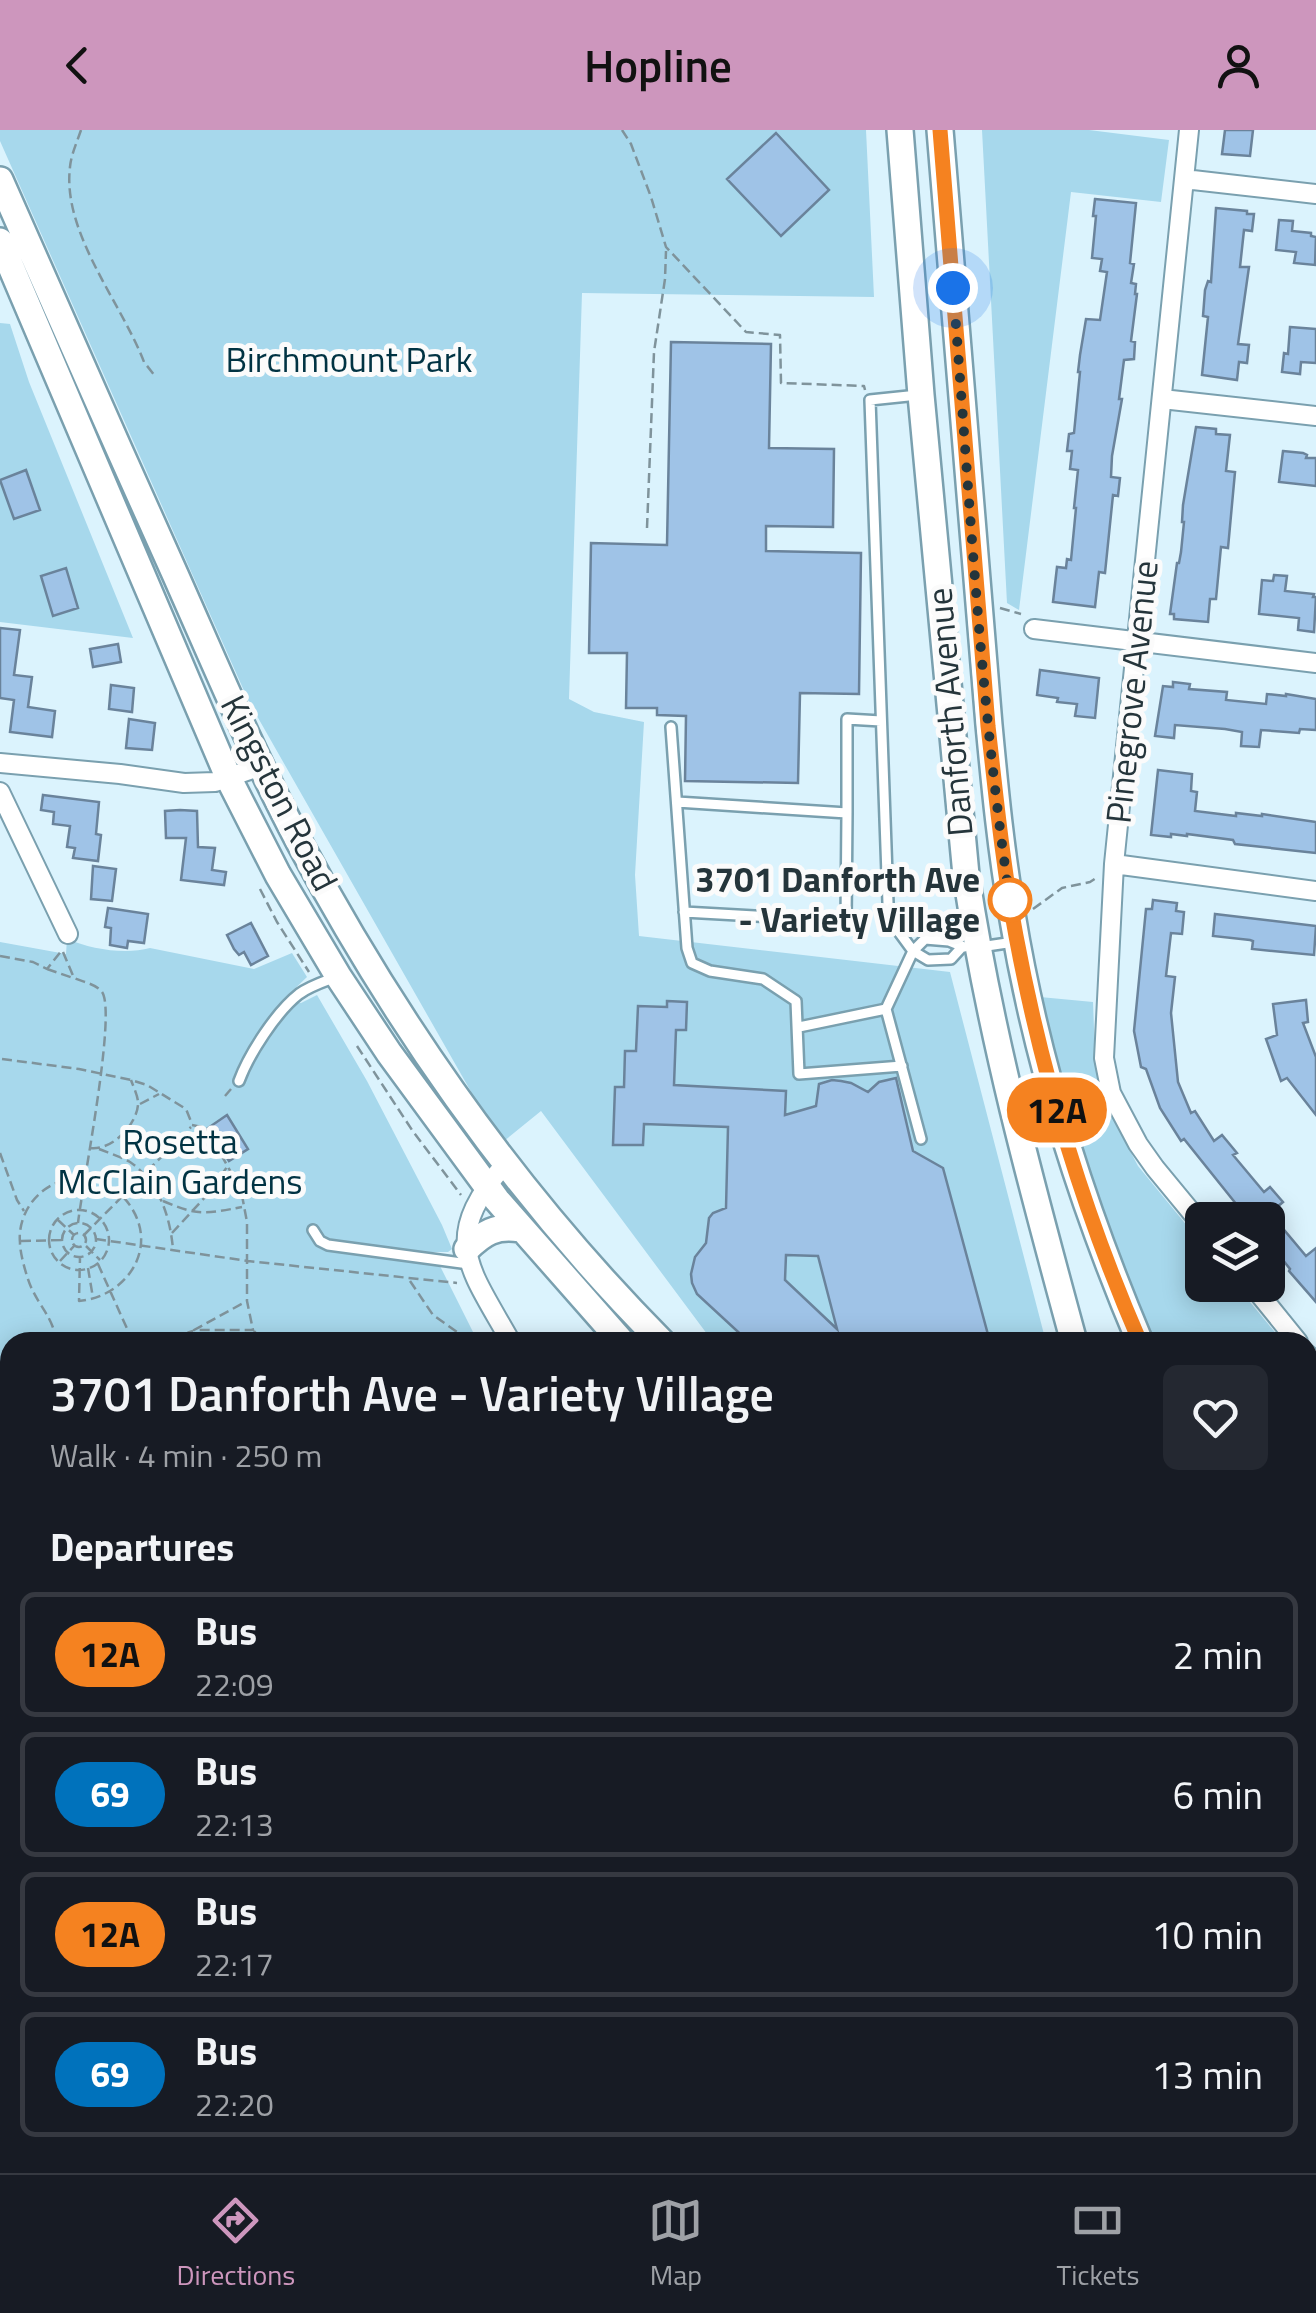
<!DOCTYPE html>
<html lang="en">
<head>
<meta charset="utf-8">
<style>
  :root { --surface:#171b24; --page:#242831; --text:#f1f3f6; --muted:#9ea1a6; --line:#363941; --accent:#cd96bd }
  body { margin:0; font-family:"Titillium Web",sans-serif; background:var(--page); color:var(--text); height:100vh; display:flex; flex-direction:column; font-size:38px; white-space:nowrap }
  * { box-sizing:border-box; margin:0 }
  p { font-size:32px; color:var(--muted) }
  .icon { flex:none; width:55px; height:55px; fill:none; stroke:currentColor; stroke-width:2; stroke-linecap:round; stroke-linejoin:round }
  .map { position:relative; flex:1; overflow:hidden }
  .details { position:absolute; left:0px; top:1202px; width:1318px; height:842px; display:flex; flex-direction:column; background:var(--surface); border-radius:30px 30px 0 0; box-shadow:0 5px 25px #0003 }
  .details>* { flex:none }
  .badge { padding:0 20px; border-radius:32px; font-size:35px; line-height:65px }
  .fabs { position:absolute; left:1185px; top:1072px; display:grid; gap:20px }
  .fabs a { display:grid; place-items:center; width:100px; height:100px; border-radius:15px; background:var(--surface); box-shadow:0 5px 25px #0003; font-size:50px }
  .you { position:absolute; width:50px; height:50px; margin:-25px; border:8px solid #fff; border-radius:50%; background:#1a73e8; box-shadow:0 0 0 15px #1a73e833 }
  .map>.badge { position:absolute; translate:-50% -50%; box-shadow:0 0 0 5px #fff }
  h2 { padding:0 50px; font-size:38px; line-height:90px }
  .round { display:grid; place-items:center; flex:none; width:105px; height:105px; border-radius:15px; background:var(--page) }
  .headline { display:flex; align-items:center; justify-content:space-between; height:170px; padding:0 50px }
  h1 { font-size:48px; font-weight:600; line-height:75px }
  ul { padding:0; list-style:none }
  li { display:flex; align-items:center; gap:30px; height:125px; margin:0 20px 15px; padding:0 30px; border:5px solid var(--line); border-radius:15px }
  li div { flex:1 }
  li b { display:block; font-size:38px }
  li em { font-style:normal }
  li .badge { min-width:110px; font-weight:700; text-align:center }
  header { display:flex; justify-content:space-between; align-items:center; height:130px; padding:0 50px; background:var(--accent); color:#111; font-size:45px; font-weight:600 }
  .dock { display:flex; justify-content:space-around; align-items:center; height:140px; border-top:2px solid var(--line); background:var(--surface); font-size:28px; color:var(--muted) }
  .dock a { display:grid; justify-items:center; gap:5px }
  .dock .selected { color:var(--accent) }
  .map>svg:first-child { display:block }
</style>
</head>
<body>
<header><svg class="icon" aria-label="back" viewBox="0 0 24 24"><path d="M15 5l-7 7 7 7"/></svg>Hopline<svg class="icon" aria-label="person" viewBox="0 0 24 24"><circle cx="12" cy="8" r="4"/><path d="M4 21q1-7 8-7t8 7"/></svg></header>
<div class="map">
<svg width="1316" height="2043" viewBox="0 0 1316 2043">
  <rect width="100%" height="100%" fill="#dbf3fd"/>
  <path fill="#a7d8ec" d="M0,0H866L874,167L582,163L569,569L594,582L644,592L635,745L639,806L950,842L1046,1212H713L541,981L504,1011L486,988L249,572L0,11Z
    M982,0H1089L1169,10L1161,72L1071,62L1019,480L1007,473Z
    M0,193L10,194L29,252L133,508L0,492Z
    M67,809C91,819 125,825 150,818L254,839L292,823L307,847L284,869L301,873L317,865L367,951L442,1095L452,1119L448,1122H433L478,1212H10V2035H600L594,2043H0V812L66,824Z
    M1040,867L1093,872L1095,925L1106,975L1138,1036L1202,1114V1155H1236L1283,1212H1151L1100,1081L1061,956Z
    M1308,1243L1316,1253V1531L1308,1516Z"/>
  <path fill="#9fc3e7" stroke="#6a839b" stroke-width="2.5" fill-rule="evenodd" d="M1225,0H1253L1250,26L1222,24Z
    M776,3L829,60L781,106L727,49Z
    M1095,69L1136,73L1130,133L1134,134L1131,153L1136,154L1135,164H1137L1131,211L1135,212L1134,229L1124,230L1119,269H1122L1112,326L1111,347L1120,348L1118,366L1113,365L1105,443L1099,442L1095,477L1053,472L1057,437L1066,438L1067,429L1071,430L1076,378H1074L1078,340L1070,339L1072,321H1067L1069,304L1074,303L1080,242H1078L1080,225L1086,189L1100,190L1107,142L1100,141L1102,129L1092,128L1096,86H1093Z
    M1216,78L1247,81V84H1254L1252,101L1244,100L1240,137H1249L1238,214L1249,215L1247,233L1239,232L1237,250L1202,245L1208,187L1203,186L1205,160L1208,151L1211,152Z
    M1279,90L1293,91L1292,101L1311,103V106L1316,107L1315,135L1294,133L1296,122L1276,120Z
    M1290,197L1316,199V233L1301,232L1300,244L1282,242L1284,223L1288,224Z
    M671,212L771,214L769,318L834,319L833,397L766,396V421L861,423L859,564L800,563L798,653L685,651L686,586L657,585V578H626L627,523H589L591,413L667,415Z
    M1196,297L1216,299V304L1230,305L1226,341L1235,342L1228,418L1221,417L1216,469H1210L1208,492L1174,489V484H1170L1177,433H1179L1181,422L1184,392H1182L1183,375Z
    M1283,321L1303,323L1307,325L1306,328H1316V356L1279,352Z
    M26,340L40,380L14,389L0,350Z
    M66,438L78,478L53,486L41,446Z
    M1274,445L1287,446L1285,461L1314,464L1313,467H1316L1314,502L1298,500L1299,488L1259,484L1262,450L1273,451Z
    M0,498L20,500L14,545L32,547L28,577L55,581L52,607L10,602L14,570L0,568Z
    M118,514L121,532L93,537L90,519Z
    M1040,540L1099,548L1095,588L1075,586L1077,574L1057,572L1058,568L1037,565Z
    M1173,552L1190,554L1189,559L1227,562L1226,570L1266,574L1267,564L1286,566V564L1316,569V600L1300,599L1299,603L1261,600L1259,617L1241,616L1242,602L1225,599L1175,595L1174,608L1155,606L1163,556L1173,557Z
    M111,555L134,558L132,582L109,579Z
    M129,589L155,593L152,620L126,618Z
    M1158,640L1192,644L1191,661L1197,662L1195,681L1236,686V683L1262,686V684L1316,692V723L1235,714L1233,710L1187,704V706L1171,704V707L1151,705Z
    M43,665L99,672L96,704L101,705L98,731L73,728L75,718L67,717L70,696L53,694L54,682L41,680Z
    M180,680L197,681L198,717L215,718L212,740L226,742L224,755L181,750L186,708H166L165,681Z
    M93,736L116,739L112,771L91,769Z
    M1153,770L1177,773L1176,781L1184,782L1182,804L1171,803L1166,846L1175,847L1171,883L1178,952L1191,983L1195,981L1214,1011L1222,1005L1237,1023L1233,1025L1264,1062L1270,1057L1283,1072L1270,1083L1306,1126L1316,1118V1172L1289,1141L1290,1139L1274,1119L1268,1124V1090H1249L1184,1009L1181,1011L1160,978L1146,939L1141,937L1134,901L1146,779H1152Z
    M108,778L148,784L144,813L128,811L127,818L110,815L111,798L105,797Z
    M1215,784L1316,796L1314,825L1252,819L1253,811L1250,810L1213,806Z
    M251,793L268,826L251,835L244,822L239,825L234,819L227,805Z
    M1306,870L1308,892L1303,893L1316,927V985L1287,948L1281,951L1266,909L1277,905L1273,874Z
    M667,871L687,872L686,900H676L674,955L786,961L785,985L816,976L819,954L832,950L841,951L851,953L868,962L879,952L896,948L913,1021L943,1038L990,1212H749L697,1164L692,1153L691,1144L695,1127L706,1113L709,1088L713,1083L726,1078L728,997L644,994L643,1015H613L615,957H624L625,921H636L638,876L667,877ZM786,1125L818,1126L837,1199L785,1150Z
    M227,985L248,1019L229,1031L208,998Z"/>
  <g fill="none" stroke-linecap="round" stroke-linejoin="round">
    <defs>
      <path id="lane" d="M918,265L870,270L888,773L891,791L913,821L928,830L951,829L962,817
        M671,597L687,818L692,833L710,841L763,849L796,871L799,944L902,936
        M677,672L847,683V589L881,591
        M684,782L846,791L847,683
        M980,817L1014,812
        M799,897L886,879
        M239,951C249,924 276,882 299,864C310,856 323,852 336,847
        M921,1009L886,879L913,821L925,809L949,811L964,817
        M313,1100L320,1111L328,1115L469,1134"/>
      <path id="street" d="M1189,0L1114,734L1104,928L1111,963L1138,1014L1155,1038L1202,1095
        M1184,49L1316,64
        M1162,269L1316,286
        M1034,499L1316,533
        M0,633L120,644L184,653L215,652L261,636
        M0,662L68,804
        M1114,734L1316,761
        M506,1033C439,1109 469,1137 511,1212
        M1252,1155L1298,1212
        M1308,1225L1316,1235
        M705,2035V2043
        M1012,2035L1023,2043"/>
      <path id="primary" d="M900,0L921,265L966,745C990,904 1032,1058 1074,1212
        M940,0L989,595C995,659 1001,721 1012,784C1036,931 1082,1075 1140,1212
        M0,50C58,182 116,313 175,444C215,534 253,625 299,712C396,893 517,1066 662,1212
        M0,111L229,649L278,745L338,846L389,923L497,1070L622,1212
        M467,1119C483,1103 496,1095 520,1099
        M1308,1538L1316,1554
        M1308,1720L1316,1728
        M1308,1900L1316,1914
        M1308,1951L1316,1961"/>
    </defs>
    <use href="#lane" stroke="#7aa0af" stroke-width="14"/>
    <use href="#street" stroke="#7aa0af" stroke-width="22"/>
    <use href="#primary" stroke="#7aa0af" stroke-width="30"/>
    <path stroke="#7f939b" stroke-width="2.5" stroke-dasharray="10 5" stroke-linecap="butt" d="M81,0C77,12 71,25 70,37C62,103 121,172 144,232L155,246
      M622,0L631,14L651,67L666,117L746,202L780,205L781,253L864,256L865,260
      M647,398L654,222L665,149L666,121
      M1000,478L1021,484
      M260,759L277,792L309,842
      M1033,779L1062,758L1090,752L1096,748
      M63,822L74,848C83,852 96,854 102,862C117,883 82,1057 78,1093
      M0,826L33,832L47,839L62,820
      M47,839L73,848
      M357,916L412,1000L461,1065
      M2,929L79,939L131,950L147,955L186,979L192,994
      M225,966L231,959
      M140,974L159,964
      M192,995L206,998L241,1060L247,1092V1171L253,1200H194L247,1171
      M128,1001V1031
      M90,1018C111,1021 136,996 138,975C139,968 133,956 131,950
      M99,1019C109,1023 121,1027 130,1032C159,1052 170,1086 173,1119
      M0,1023L17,1070L24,1081
      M163,1071C198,1086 205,1084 242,1077
      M49 1110a30 30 0 1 1 60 0a30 30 0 1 1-60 0Z
      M58,1090L74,1105
      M62 1110a17 17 0 1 1 34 0a17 17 0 1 1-34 0Z
      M72 1110a7 7 0 1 1 14 0a7 7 0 1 1-14 0Z
      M172,1103L208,1064L227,1037
      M84,1105L191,997
      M96,1109L248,1131L457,1153
      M21,1111L62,1110
      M86,1116L100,1130
      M60,1131L74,1116
      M98,1134L129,1203L144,1212
      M88,1138L93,1168
      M410,1151L433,1185L460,1204L465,1212
      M254,1201L264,1212
      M57,1212C52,1186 41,1179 31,1157C27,1148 20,1124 20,1113C18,1092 28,1072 44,1060C72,1039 112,1047 131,1077C159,1120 125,1167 79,1171L80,1127
      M159,1212L193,1201
      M0,1880L10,1876"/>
    <use href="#lane" stroke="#fff" stroke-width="9"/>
    <use href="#street" stroke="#fff" stroke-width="18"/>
    <use href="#primary" stroke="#fff" stroke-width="25"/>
  </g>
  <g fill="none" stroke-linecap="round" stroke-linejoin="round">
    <defs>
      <path id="line" d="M940,0L988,596C996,666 1003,737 1016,806C1042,945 1084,1083 1140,1212"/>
    </defs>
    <use href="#line" stroke="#fff" stroke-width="22"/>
    <use href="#line" stroke="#f58220" stroke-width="15"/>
    <path stroke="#25353b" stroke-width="10" stroke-dasharray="0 18" d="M953,158C970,367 980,577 1012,784L1010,770"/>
  </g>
  <circle fill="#fff" stroke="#f58220" stroke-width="5" cx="1010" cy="770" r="20"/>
  <g text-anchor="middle" stroke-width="10" stroke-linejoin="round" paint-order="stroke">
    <g font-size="35" fill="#013343" stroke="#fbfbfb">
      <text x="349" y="242">Birchmount Park</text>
      <text x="180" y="1024">Rosetta<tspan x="180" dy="40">McClain Gardens</tspan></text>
    </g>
    <g font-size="35" fill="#25353b" stroke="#fbfbfb">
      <text transform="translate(1132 562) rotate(-84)" y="12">Pinegrove Avenue</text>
      <text transform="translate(950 582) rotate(-95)" y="12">Danforth Avenue</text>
      <text transform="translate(279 663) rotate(63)" y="12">Kingston Road</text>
    </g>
    <g font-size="35" font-weight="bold" fill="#25353b" stroke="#fbfbfb" text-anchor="end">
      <text x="980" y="762">3701 Danforth Ave<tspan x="980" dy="40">- Variety Village</tspan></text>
    </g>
  </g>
</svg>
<div class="fabs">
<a><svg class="icon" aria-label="layers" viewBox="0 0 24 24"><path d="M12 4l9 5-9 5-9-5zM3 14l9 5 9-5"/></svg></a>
</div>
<div class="you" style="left:953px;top:158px"></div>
<b class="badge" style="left:1057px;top:980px;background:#f58220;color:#111">12A</b>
<section class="details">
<div class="headline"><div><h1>3701 Danforth Ave - Variety Village</h1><p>Walk · 4 min · 250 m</p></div><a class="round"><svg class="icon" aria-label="heart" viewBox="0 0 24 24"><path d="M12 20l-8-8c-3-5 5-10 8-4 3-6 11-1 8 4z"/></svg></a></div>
<h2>Departures</h2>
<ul>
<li><span class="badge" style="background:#f58220;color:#111">12A</span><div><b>Bus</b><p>22:09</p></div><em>2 min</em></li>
<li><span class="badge" style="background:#0072bc;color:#fff">69</span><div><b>Bus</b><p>22:13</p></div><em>6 min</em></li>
<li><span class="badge" style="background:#f58220;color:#111">12A</span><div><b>Bus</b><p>22:17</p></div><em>10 min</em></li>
<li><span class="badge" style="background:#0072bc;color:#fff">69</span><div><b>Bus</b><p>22:20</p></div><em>13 min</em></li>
</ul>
</section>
</div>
<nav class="dock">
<a class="selected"><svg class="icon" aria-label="directions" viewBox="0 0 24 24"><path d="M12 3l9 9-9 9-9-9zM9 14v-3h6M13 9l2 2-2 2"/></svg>Directions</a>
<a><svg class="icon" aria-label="map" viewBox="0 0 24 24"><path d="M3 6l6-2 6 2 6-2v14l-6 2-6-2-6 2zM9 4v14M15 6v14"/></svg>Map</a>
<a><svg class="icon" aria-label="tickets" viewBox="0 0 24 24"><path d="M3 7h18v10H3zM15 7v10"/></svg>Tickets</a>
</nav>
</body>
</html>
